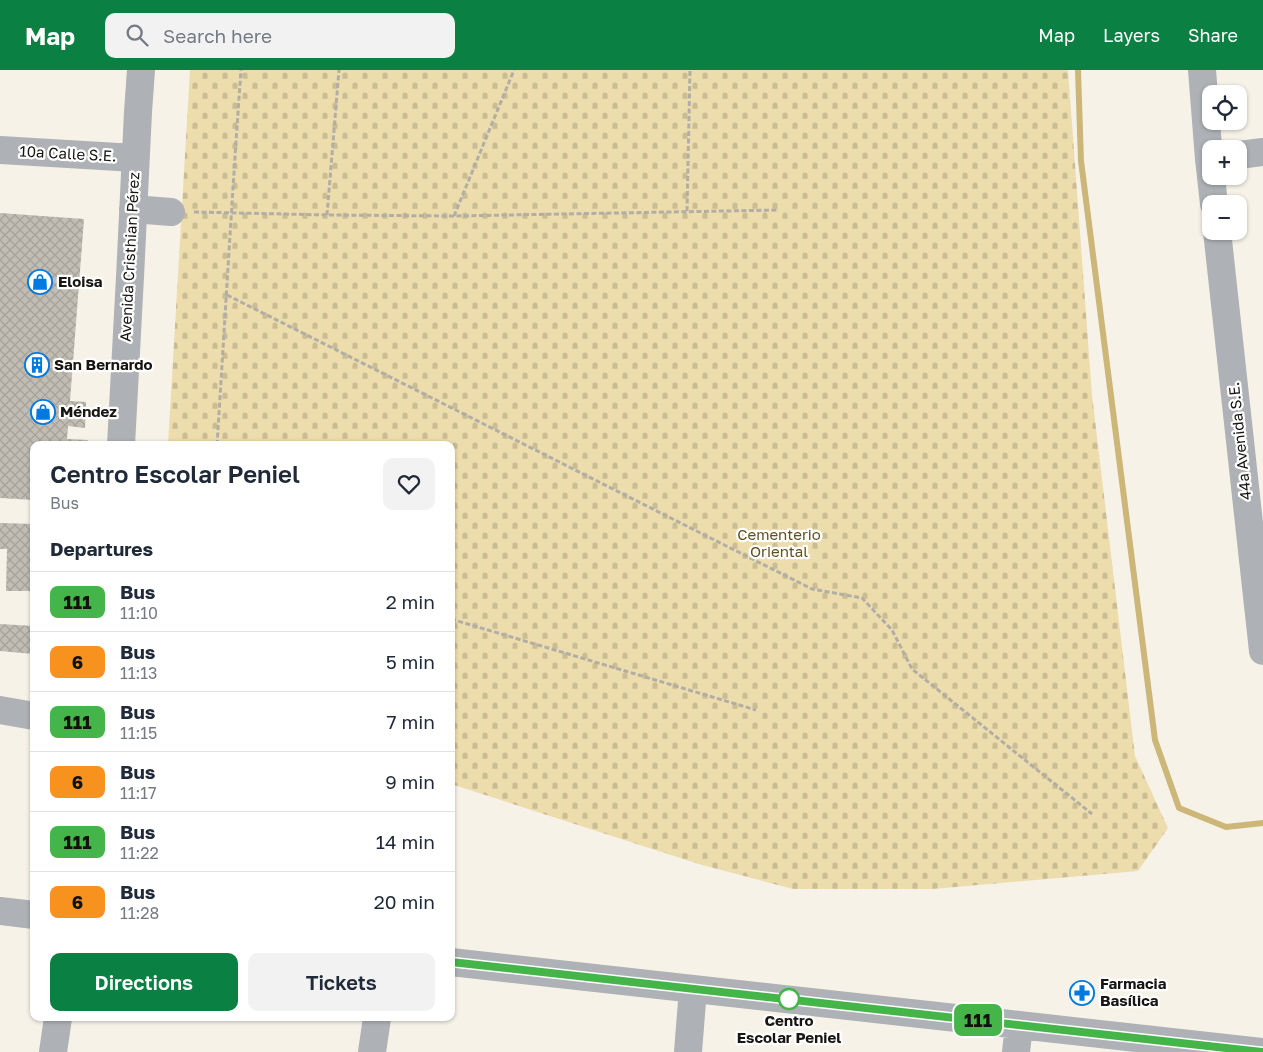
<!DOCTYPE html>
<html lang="en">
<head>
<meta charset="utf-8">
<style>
  :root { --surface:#fff; --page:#f2f2f3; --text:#1f2937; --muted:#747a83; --line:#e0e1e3; --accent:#0b8043 }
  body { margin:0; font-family:"Golos Text",sans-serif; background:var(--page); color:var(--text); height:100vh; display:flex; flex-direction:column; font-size:19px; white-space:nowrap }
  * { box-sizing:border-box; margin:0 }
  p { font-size:16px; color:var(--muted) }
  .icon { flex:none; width:28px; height:28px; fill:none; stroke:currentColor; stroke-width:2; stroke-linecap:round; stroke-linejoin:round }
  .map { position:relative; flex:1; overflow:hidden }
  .drawer { position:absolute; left:30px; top:371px; width:425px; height:580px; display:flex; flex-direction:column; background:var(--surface); border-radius:10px; box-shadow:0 1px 4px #0004 }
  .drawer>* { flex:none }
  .badge { padding:0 10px; border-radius:8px; font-size:18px; line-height:32px }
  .buttons { position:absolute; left:1202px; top:15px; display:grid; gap:10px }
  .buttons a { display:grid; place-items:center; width:45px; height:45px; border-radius:10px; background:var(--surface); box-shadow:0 1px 4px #0004; font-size:25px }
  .map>.badge { position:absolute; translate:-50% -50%; box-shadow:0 0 0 2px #fff }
  h2 { padding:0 20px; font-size:19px; line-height:45px }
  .round { display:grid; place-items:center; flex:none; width:52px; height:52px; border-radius:10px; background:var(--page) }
  .headline { display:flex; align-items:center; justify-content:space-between; height:85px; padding:0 20px }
  h1 { font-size:24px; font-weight:600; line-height:38px }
  .action { display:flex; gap:10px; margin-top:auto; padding:10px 20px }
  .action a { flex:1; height:58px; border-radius:10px; background:var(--accent); color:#fff; font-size:20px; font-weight:600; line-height:58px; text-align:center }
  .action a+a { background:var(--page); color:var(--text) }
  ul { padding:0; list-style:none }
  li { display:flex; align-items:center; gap:15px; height:60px; padding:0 20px; border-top:1px solid var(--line) }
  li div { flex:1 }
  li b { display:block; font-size:19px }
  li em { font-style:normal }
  li .badge { min-width:55px; font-weight:700; text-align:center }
  header { display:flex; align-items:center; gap:30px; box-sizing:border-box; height:70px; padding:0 25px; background:var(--accent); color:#fff }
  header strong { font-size:24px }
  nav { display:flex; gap:28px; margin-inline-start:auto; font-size:18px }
  .search { width:350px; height:45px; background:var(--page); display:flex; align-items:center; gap:12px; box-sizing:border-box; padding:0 18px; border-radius:10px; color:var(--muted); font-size:19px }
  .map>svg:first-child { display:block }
</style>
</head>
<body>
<header>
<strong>Map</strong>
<div class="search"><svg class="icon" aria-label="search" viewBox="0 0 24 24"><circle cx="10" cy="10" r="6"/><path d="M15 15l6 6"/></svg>Search here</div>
<nav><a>Map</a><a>Layers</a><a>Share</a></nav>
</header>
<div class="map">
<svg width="1263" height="982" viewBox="0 0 1263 982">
  <defs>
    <pattern id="cemetery-stones" width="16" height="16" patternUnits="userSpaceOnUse" patternTransform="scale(1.25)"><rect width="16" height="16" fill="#eddcac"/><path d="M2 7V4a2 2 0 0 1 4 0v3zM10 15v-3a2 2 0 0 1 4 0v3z" fill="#cabc93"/></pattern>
    <pattern id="building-cross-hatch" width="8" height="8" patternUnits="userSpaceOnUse" patternTransform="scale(1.25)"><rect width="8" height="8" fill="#c1bdb4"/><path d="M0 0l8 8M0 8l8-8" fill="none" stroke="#a5a29a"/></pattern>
  </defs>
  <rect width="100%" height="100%" fill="#f6f2e8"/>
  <path fill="url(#cemetery-stones)" d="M190,0H1068L1092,325L1135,686L1168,758L1138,801L933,819H793L702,795L451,714V375H168Z"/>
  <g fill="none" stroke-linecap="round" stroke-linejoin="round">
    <path stroke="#ccb779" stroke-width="6" d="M1078,0L1081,91L1155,670L1179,738L1226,757L1263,753"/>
  </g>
  <path fill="url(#building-cross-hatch)" d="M0,143L84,149L70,331L86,332L85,358L68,356L67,369L88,370V375H34V430L0,428Z
    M0,453L34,454V521H6L7,479H0Z
    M0,554L34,556V584L0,581Z"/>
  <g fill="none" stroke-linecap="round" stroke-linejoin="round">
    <path stroke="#b1aea6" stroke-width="3" stroke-dasharray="5 2.5" stroke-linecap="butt" d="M687,141L690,0
      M194,142L327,145L454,146L779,140
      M327,145L339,0
      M454,146L514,0
      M227,225L812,519L862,528L892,560L912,599L1092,744
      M217,375C225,250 232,125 241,0
      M451,549L756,640"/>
    <path stroke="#aeb1b5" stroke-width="28" d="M1202,0L1209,89L1214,134
      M0,80L135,88
      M1239,85L1263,82
      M133,139L171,142
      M1217,161L1263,581
      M121,375L130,207L138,42L141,0
      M0,640L34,646
      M0,841L34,845
      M451,892L1262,982
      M53,982L58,948
      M372,982L377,948
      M688,982L693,919
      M1016,982L1019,955"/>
  </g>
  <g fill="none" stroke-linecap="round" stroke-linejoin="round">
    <defs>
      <path id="line" d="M451,892L1262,982"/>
    </defs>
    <use href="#line" stroke="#fff" stroke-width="11"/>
    <use href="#line" stroke="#45b549" stroke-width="8"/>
  </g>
  <defs>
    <symbol id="shop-ring" viewBox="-11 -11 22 22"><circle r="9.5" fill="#fff" stroke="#007ae0" stroke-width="1.5"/><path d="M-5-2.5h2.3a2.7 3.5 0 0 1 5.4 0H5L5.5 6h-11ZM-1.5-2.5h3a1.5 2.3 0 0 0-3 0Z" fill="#007ae0"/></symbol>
    <symbol id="building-ring" viewBox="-11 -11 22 22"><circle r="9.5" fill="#fff" stroke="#007ae0" stroke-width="1.5"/><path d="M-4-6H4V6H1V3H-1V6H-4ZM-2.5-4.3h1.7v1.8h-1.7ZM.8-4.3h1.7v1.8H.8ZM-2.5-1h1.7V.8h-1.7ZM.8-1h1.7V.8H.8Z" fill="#007ae0"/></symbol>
    <symbol id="pharmacy-ring" viewBox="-11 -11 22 22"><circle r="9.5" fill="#fff" stroke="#007ae0" stroke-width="1.5"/><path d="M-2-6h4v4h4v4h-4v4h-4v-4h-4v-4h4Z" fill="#007ae0"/></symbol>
  </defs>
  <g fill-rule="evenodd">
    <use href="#shop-ring" x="26" y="198" width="28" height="28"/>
    <use href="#building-ring" x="23" y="281" width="28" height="28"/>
    <use href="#shop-ring" x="29" y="328" width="28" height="28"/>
    <use href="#pharmacy-ring" x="1068" y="909" width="28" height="28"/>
  </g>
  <circle fill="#fff" stroke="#45b549" stroke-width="2.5" cx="789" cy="929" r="10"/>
  <g text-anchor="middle" stroke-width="4.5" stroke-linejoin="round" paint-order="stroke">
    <g font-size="15" fill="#181613" stroke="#fff">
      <text transform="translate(68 84) rotate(3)" y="5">10a Calle S.E.</text>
      <text transform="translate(130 187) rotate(-87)" y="5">Avenida Cristhian Pérez</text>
      <text transform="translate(1240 371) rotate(-96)" y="5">44a Avenida S.E.</text>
    </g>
    <g font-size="15" font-weight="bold" fill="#181613" stroke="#fff" text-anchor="start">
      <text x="58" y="217">Eloisa</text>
      <text x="54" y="300">San Bernardo</text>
      <text x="60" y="347">Méndez</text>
      <text x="1100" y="919">Farmacia<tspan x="1100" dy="17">Basílica</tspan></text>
    </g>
    <g font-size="15" fill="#5f5020" stroke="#fff">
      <text x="779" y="470">Cementerio<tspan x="779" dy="17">Oriental</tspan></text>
    </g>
    <g font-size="15" font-weight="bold" fill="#181613" stroke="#fff">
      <text x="789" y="956">Centro<tspan x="789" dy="17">Escolar Peniel</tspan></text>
    </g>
  </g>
</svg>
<div class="buttons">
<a><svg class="icon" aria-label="locate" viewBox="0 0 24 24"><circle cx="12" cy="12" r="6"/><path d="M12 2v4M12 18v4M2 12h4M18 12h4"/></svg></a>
<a>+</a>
<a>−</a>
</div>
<b class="badge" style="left:978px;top:950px;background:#45b549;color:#111">111</b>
<section class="drawer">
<div class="headline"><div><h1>Centro Escolar Peniel</h1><p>Bus</p></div><a class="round"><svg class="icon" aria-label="heart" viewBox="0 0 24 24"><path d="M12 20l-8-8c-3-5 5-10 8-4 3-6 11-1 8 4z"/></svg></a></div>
<h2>Departures</h2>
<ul>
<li><span class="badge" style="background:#45b549;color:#111">111</span><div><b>Bus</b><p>11:10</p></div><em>2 min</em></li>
<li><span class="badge" style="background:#f7921f;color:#111">6</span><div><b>Bus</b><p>11:13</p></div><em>5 min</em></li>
<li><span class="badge" style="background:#45b549;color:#111">111</span><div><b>Bus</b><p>11:15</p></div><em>7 min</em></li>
<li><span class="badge" style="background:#f7921f;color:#111">6</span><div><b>Bus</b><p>11:17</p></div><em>9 min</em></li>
<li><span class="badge" style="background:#45b549;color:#111">111</span><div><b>Bus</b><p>11:22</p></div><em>14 min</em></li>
<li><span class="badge" style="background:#f7921f;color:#111">6</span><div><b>Bus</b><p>11:28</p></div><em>20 min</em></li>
</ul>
<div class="action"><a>Directions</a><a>Tickets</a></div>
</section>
</div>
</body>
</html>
